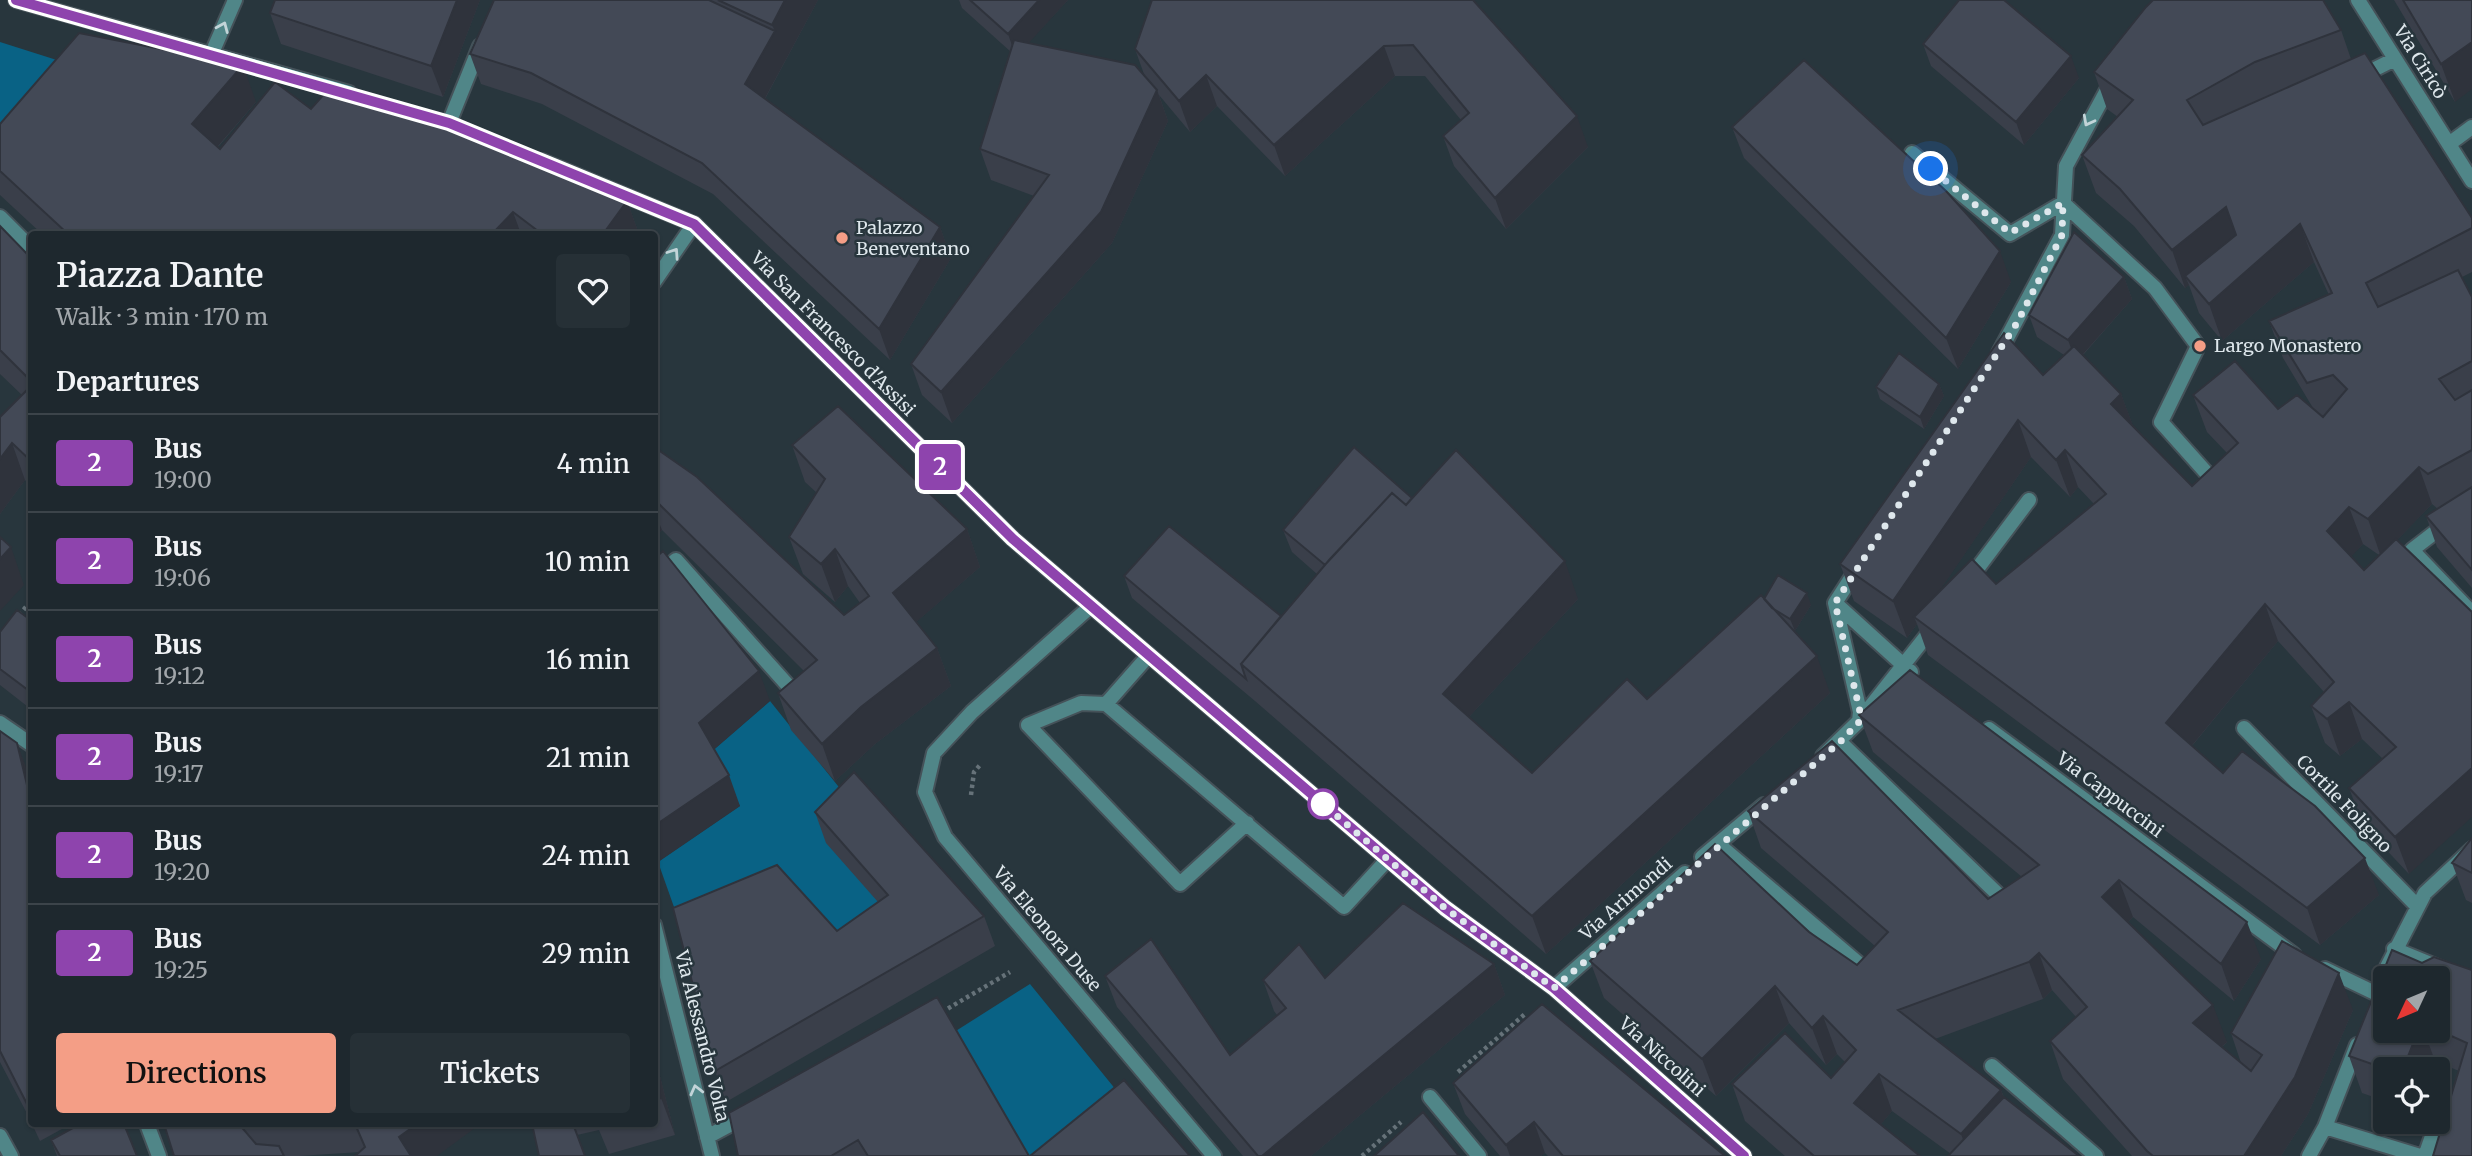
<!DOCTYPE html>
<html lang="en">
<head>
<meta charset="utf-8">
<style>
  :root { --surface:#1e282e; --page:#263036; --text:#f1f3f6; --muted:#a1a6aa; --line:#3c444a; --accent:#f49e86 }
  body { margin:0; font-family:Merriweather,serif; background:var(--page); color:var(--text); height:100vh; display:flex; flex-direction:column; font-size:26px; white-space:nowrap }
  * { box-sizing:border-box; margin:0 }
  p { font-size:23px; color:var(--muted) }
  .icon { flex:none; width:38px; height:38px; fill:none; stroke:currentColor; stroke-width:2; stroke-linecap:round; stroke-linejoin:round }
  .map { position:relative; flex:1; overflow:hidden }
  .panel { position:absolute; left:28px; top:231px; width:630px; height:896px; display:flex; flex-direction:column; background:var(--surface); border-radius:7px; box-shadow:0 2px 5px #0004,0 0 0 2px var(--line) }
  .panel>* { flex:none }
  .badge { padding:0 14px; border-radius:5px; font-size:24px; line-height:46px }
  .needle { width:46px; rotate:226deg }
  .controls { position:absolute; left:2373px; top:966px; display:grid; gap:14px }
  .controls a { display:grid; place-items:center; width:77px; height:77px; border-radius:7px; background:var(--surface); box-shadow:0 2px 5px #0004,0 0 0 2px var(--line); font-size:35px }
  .you { position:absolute; width:35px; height:35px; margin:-18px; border:5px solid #fff; border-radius:50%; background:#1a73e8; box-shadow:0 0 0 10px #1a73e833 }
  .map>.badge { position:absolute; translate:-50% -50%; box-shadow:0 0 0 4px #fff }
  h2 { padding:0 28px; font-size:26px; line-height:63px }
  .round { display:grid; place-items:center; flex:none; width:74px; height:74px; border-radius:7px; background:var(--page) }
  .summary { display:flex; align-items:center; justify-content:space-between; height:119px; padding:0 28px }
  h1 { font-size:33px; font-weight:600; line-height:52px }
  .primary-button { display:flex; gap:14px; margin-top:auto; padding:14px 28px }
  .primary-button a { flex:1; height:80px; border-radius:7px; background:var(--accent); color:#111; font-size:28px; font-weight:600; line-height:80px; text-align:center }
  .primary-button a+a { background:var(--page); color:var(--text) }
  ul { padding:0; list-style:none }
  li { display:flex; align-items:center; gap:21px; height:98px; padding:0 28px; border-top:2px solid var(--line) }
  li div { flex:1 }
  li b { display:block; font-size:26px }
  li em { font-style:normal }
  li .badge { min-width:77px; font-weight:700; text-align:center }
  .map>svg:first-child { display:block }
</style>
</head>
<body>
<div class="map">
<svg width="2472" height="1156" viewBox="0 0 2472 1156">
  <rect width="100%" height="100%" fill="#28363d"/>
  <path fill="#096285" d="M0,42L63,62L0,138Z
    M770,701L858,811L900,926L849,961L685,938L658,862L740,806L710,753Z
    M1030,984L1138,1117L1089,1156H1021L951,1034Z"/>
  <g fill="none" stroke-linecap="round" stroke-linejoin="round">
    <defs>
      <path id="street" d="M2358,0L2472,181
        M212,53L235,0
        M2359,77L2395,59
        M449,123L480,46
        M2449,144L2472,127
        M1912,153L2010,234L2063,203L2155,288L2198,346L2161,422L2219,487
        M0,217L32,249
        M654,282L694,224
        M1999,353L2062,235L2066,166L2113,79
        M2472,508L2452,519L2412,550L2472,613
        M654,580L676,560L800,699
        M1968,581L2029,500
        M1835,603L1857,569
        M1835,603L1911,672
        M1835,603L1860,712L1859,721
        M1091,606L972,712L934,753L925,792L945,837L1214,1156
        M1149,655L1106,704L1344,907L1387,860
        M1106,704L1081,703L1028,725L1180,884L1247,823
        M0,723L32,745
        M2244,728L2417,906
        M1989,729L2294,955
        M1840,742L2010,906
        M1823,756L1859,721L1935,625
        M1718,844L1871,974
        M1702,857L1764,805
        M654,925L712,1156
        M2394,949L2472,981
        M2387,967L2425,893L2472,849
        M2325,969L2377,994
        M1554,988L1685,873
        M1992,1066L2096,1156
        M1430,1097L1479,1156
        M2438,1119L2446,1096
        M147,1124L159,1156
        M2325,1127L2420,1156
        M0,1136L11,1156
        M707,1137L746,1116
        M2309,1156L2325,1127L2357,1045
        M2425,1156L2437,1122"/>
      <path id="secondary" d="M16,0L349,93
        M542,161L694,224L1013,539L1445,908L1554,988L1744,1156"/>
    </defs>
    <use href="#street" stroke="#455259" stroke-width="18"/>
    <use href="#secondary" stroke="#455259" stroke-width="18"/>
    <path stroke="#667279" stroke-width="4.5" stroke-dasharray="3.5 3.5" stroke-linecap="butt" d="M19,615L32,600
      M971,795L974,772L980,765
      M942,1012L1010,972
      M1458,1072L1525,1014
      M1362,1156L1401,1122"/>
    <use href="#street" stroke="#508688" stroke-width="14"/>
    <use href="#secondary" stroke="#59b4b8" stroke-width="14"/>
  </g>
  <path fill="#3a3f4a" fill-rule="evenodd" d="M275,0H480L443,97L281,44L270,13Z
    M494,0H818L765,99L940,227L951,258L890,360L713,194L542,104L481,84L470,54Z
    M959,0H1068L1028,43L1145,77L1135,49L1473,0L1588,147L1506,229L1454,166L1443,136L1461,120L1425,76H1395L1285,176L1217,106L1190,132L1159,95L1168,121L1112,243L952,423L922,395L911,364L1034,196L991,180L980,149L1011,52L962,8Z
    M2394,0H2472L2455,102Z
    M2341,30L2351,59L2472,218V272L2462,277L2472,297V588L2437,547L2426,516L2438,509L2432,504L2397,540L2409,874L2363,825L2349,788L2383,759L2362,739L2340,756L2325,743L2311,706L2324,692L2278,641L2192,746L2223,773L2379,895L2320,945L1928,655L1917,624L1907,638L1854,601L1840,564L2064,355L2037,337L2029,315L2124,277L2132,299L2083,355L2121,394L2133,426L2192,486L2227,453L2207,432L2193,395L2278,409L2313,408L2283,358L2269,321L2329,295L2314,262L2222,341L2199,313L2189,285L2185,288L2134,226L2096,193L2082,155L2118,117L2107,109L2094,72ZM2031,457L2070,497L2078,487L2094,504L1996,584L1937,594ZM2363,544L2379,555L2364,570L2351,556Z
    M1923,44L2079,78L2024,145L1931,66Z
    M256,102L218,147L220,149L311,109L627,201L639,234H42L0,195V124Z
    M1732,127L2011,282L1958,369L1744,158Z
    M0,226L32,259V487L25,480L0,514V417L22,395L0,374Z
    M1939,384L1944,396L1924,429L1880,399L1876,387Z
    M792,445L967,529L980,567L916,622L937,648L951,686L875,744L835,781L791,730L778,693L804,671L662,530L654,537V447L844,615L860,603L848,586L835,602L803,574L789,537L817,493L805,482Z
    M1412,499L1578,599L1469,717L1532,773L1647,699L1764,599L1811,605L1795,631L1793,630L1830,693L1546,954L1255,701L1132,598L1124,576L1281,616L1317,574L1292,552L1283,530Z
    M32,621V710L0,685V632Z
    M1859,715L2261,959L2234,1001L2133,917L2128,922L2227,1042L2222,1047L2241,1063L2231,1033L2353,1010L2308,1114L2281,1156H2132L2063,1079L2050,1041L2076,1017L2052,990L2043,999L1935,1039L2001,1090L2004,1097L1951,1154L1892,1111L1881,1124L1920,1156H1785L1745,1121L1732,1084L1831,1078L1845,1062L1837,1054L1826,1065L1789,1023L1716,1096L1604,998L1590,961L1809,932L1857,965L1875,946L1761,848L1748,811L1988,899L2022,877L1873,752Z
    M0,731L32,783V1123L0,1062Z
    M815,812L984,916L995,946L726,1102L715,1071L837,931L878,902L826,843Z
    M2472,838V903L2466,900L2452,863Z
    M2392,950L2422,963L2434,957L2472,970V1156H2433L2459,1071L2435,1061L2431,1069H2385V1101L2362,1093L2349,1056ZM2385,978H2438V1031H2385Z
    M1494,964L1505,995L1311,1156H1243L1117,1007L1105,976L1230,1055L1277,1015L1274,1011L1263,980L1325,978Z
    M654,1053L675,1135L609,1154L599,1130L577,1135L532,1124H654Z
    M1453,1083L1725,1156H1548L1545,1153L1541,1156H1500L1465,1114Z
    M729,1113L1029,1156H738Z
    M32,1124H71L40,1141Z
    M164,1124H473L475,1128L360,1152L299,1156H174Z
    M51,1140L137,1156H57Z"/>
  <path fill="#2f333c" d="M457,0H480L443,97L431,66Z
    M785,0H818L756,115L745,84L775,31L772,25Z
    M1039,0H1068L1016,57L1008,34Z
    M2472,42V89L2455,102L2441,64Z
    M1384,46L1395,76L1285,176L1274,145Z
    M2071,56L2079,78L2024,145L2016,122Z
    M243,65L256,102L205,161L192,124Z
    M1206,75L1217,106L1190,132L1179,101Z
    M1157,90L1168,121L1112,243L952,423L941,392Z
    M1577,116L1588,147L1506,229L1495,198Z
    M627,201L639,234H603Z
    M2226,207L2239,244L2185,276L2189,285L2185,288L2172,250Z
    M513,212L521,234H492Z
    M2300,224L2314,262L2222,341L2209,304Z
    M940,227L951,258L890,360L879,329Z
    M2000,251L2011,282L1958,369L1946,338Z
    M2124,277L2132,299L2076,362L2068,340Z
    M1939,384L1944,396L1924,429L1920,417Z
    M2121,394L2135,431L2111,404Z
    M2018,420L2031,457L1919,621L1914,617L1917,624L1907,638L1893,601Z
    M12,443L25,480L0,514V459Z
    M2065,450L2078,487L2070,497L2056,460Z
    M2419,467L2432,504L2381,557L2368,519Z
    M2349,507L2363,544L2341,568L2327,531Z
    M654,510L662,530L654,537Z
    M967,529L980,567L907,630L893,593Z
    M11,547L24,585L0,611V559Z
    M835,549L848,586L835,602L821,564Z
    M1565,561L1578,599L1456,731L1443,694Z
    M1807,593L1811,605L1795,631L1790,619Z
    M2265,604L2278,641L2180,760L2166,723Z
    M937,648L951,686L875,744L835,781L822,744L861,707Z
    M1817,656L1830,693L1546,954L1532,916Z
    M759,671L770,701L710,753L699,723Z
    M2349,702L2362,739L2340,756L2327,719Z
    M17,743L31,780L32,806Z
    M2472,768V817L2409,874L2395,837Z
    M729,775L740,806L658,862L654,852V826Z
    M2365,858L2379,895L2320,945L2307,908Z
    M2119,880L2133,917L2116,934L2102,897Z
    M2247,922L2261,959L2234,1001L2221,964Z
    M2039,953L2052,990L2043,999L2029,962Z
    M1494,964L1505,995L1311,1156H1262Z
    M2339,973L2353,1010L2308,1114L2281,1156H2244Z
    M1775,986L1789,1023L1716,1096L1702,1059Z
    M2213,1005L2227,1042L2206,1060L2193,1023Z
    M1823,1016L1837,1054L1826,1065L1812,1028Z
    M2418,1031H2424L2435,1061L2431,1069H2403Z
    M654,1053L675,1135L661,1098L654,1071Z
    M1879,1074L1892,1111L1868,1140L1854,1103Z
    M2001,1090L2015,1128L1969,1156L1961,1134Z
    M1534,1122L1545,1153L1541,1156H1510L1506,1145Z
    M417,1124H473L475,1128L437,1156H406L399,1137Z"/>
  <path fill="#434956" stroke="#2f333c" stroke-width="2" d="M275,0H457L431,66L270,13Z
    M494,0H709L775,31L745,84L940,227L879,329L702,163L531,73L470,54Z
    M718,0H785L772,25Z
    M970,0H1039L1008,34Z
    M1152,0H1473L1577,116L1495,198L1443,136L1469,113L1413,45L1384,46L1274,145L1206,75L1179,101L1135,49Z
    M1959,0H2004L2071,56L2016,122L1923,44Z
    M2153,0H2323L2341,30L2255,62L2187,100L2203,125L2365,53L2472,218V228L2366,283L2378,307L2458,270L2472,297V361L2439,379L2455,400L2472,390V450L2428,474L2419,467L2368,519L2349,507L2327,531L2364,570L2396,539L2472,612V768L2395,837L2349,788L2396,747L2349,702L2327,719L2311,706L2334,682L2265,604L2166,723L2223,773L2242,751L2315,806L2365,858L2307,908L1914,617L1972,559L1996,584L2106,494L2065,450L2056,460L2018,420L1893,601L1840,564L2004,333L2043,375L2074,346L2121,394L2111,404L2192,486L2238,443L2193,395L2235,361L2278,409L2297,395L2323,417L2347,389L2333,375L2307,383L2269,321L2332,293L2300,224L2209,304L2185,276L2236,235L2226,207L2172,250L2120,189L2082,155L2133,100L2094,72L2146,7Z
    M2403,0H2472V42L2441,64Z
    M79,33L243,65L192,124L220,149L275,82L311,109L333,84L462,121L627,201L603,234H542L513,212L492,234H68L0,171V124Z
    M1014,40L1135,65L1157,90L1101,212L941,392L911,364L1049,175L980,149Z
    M1804,60L1946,191L2000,251L1946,338L1732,127Z
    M0,226L32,259V382L0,350Z
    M2074,232L2124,277L2068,340L2029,315Z
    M1899,353L1939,384L1920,417L1876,387Z
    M32,385V462L12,443L0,459V417Z
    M838,406L967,529L893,593L937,648L861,707L822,744L778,693L817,660L654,499V447L697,477L844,615L869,596L835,549L821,564L789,537L825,479L792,445Z
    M1354,447L1412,498L1406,505L1392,493L1325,565L1283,530Z
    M1456,450L1565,561L1443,694L1532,773L1627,679L1647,699L1761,595L1817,656L1532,916L1241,664L1330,559L1392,493L1406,505Z
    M2472,487V570L2426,516Z
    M1169,526L1281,616L1241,664L1246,679L1124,576Z
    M0,537L11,547L0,559Z
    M663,551L759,671L699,723L729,775L654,826V559Z
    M1778,575L1807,593L1790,619L1772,608L1764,599Z
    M17,610L32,621V693L0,669V632Z
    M1910,670L2247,922L2221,964L2119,880L2102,897L2213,1005L2193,1023L2251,1071L2262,1055L2231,1033L2282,941L2339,973L2295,1077L2244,1156H2153L2147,1151L2050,1041L2087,1007L2039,953L2029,962L1898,1010L2001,1090L1961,1134L1879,1074L1854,1103L1920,1156H1814L1732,1084L1785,1033L1831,1078L1856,1050L1823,1016L1812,1028L1775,986L1702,1059L1590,961L1715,844L1809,932L1857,965L1888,932L1748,811L1832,741L1988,899L2039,865L1859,715Z
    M0,731L17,743L32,806V1101L27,1104L0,1051Z
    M854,772L984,916L715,1071L673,908L777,865L837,931L888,895L815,812Z
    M2472,838V873L2452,863Z
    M1403,903L1494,964L1262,1156H1258L1105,976L1151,939L1230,1055L1286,1008L1263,980L1299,944L1325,978Z
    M2392,950L2422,963L2434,957L2472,970V1156H2433L2467,1043L2438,1030V978H2385V1031H2418L2403,1069H2386L2349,1056Z
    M937,997L1029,1156H868L858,1140L831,1156H738L729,1113Z
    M1542,1004L1725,1156H1563L1534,1122L1506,1145L1453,1083Z
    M654,1071L661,1098L654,1100Z
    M1124,1080L1190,1156H1030Z
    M2004,1097L2079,1156H1948Z
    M1423,1112L1459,1156H1374Z
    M80,1124H124L137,1156H60L51,1140Z
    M164,1124H239L256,1144L279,1146L284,1156H174Z
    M355,1124H417L399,1137L411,1156H355L365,1147Z
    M532,1124H573L585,1156H539Z"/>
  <defs><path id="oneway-chevron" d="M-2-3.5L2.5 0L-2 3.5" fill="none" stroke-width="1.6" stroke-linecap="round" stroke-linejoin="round" transform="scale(1.75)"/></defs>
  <g stroke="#c2d4d8">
    <use href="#oneway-chevron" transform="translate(223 27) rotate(-67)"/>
    <use href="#oneway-chevron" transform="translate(2088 121) rotate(118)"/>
    <use href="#oneway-chevron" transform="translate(674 253) rotate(-56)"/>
    <use href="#oneway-chevron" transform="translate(696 1090) rotate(-104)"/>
  </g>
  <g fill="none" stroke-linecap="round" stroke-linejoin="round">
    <defs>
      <path id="line" d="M16,0L449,123L694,224L1013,539L1445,908L1554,988L1744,1156"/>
    </defs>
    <use href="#line" stroke="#fff" stroke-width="16"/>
    <use href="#line" stroke="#8e44ad" stroke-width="10"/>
    <path stroke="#dee7ec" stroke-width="7" stroke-dasharray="0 12.6" d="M1323,804L1316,798L1445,908L1554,988L1840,742L1859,722L1860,712L1835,603L2017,323L2062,235L2063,203L2010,233L1931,169"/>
  </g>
  <g fill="#f49e86" stroke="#28363d" stroke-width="2.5">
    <circle cx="842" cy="238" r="7"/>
    <circle cx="2200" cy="346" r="7"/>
  </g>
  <circle fill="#fff" stroke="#8e44ad" stroke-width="3.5" cx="1323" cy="804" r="14"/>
  <g text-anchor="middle" stroke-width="5" stroke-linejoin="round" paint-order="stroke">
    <g font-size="18" fill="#dee7ec" stroke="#28363d">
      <text transform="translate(2420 62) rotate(58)" y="6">Via Ciricò</text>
      <text transform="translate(833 334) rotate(45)" y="6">Via San Francesco d'Assisi</text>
      <text transform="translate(2110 795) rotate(37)" y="6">Via Cappuccini</text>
      <text transform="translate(2344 804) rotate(46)" y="6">Cortile Foligno</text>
      <text transform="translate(1626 899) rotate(-41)" y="6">Via Arimondi</text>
      <text transform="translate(1047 929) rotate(50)" y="6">Via Eleonora Duse</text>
      <text transform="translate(702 1036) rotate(76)" y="6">Via Alessandro Volta</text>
      <text transform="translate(1662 1057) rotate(42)" y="6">Via Niccolini</text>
    </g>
    <g font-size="18" fill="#dee7ec" stroke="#28363d" text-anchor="start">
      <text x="856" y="234">Palazzo<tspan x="856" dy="21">Beneventano</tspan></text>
      <text x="2214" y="352">Largo Monastero</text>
    </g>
  </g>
</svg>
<div class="controls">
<a><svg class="needle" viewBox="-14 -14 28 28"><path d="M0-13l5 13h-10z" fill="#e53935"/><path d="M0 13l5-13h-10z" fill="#a1a6aa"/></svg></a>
<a><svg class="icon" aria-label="locate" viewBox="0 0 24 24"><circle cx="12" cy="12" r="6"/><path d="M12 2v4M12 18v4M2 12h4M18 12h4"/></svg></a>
</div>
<div class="you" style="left:1931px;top:169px"></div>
<b class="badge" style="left:940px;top:467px;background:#8e44ad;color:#fff">2</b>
<section class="panel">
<div class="summary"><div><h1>Piazza Dante</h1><p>Walk · 3 min · 170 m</p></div><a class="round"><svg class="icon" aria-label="heart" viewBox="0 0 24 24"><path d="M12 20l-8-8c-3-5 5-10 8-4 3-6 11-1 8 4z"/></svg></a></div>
<h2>Departures</h2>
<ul>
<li><span class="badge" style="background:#8e44ad;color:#fff">2</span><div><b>Bus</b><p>19:00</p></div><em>4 min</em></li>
<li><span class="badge" style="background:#8e44ad;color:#fff">2</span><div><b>Bus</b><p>19:06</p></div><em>10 min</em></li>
<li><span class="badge" style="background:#8e44ad;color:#fff">2</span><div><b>Bus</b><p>19:12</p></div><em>16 min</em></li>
<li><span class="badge" style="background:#8e44ad;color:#fff">2</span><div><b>Bus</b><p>19:17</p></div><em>21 min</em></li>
<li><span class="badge" style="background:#8e44ad;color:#fff">2</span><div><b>Bus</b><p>19:20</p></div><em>24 min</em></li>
<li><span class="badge" style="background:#8e44ad;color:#fff">2</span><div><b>Bus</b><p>19:25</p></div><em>29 min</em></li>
</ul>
<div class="primary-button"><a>Directions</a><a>Tickets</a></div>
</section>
</div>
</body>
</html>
